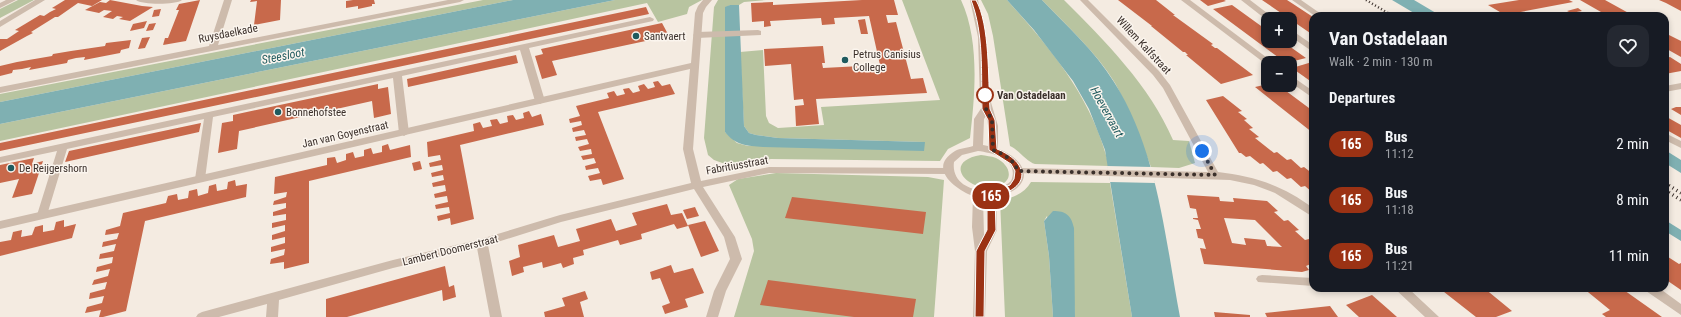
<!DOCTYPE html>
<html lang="en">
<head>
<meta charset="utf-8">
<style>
  :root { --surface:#171b24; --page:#242831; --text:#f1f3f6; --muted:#9ea1a6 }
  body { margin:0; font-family:"Roboto Condensed",sans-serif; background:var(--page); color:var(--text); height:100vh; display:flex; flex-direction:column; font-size:15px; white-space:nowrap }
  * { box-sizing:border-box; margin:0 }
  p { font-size:13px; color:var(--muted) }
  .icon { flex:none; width:22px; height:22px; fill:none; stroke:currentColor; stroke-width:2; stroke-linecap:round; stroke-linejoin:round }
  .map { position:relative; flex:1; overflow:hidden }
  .sheet { position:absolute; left:1309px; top:12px; width:360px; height:280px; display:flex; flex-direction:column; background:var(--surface); border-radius:12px; box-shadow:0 2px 6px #0003 }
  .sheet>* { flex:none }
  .badge { padding:0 8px; border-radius:13px; font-size:14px; line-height:26px }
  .controls { position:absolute; left:1261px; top:12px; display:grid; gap:8px }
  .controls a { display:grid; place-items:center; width:36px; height:36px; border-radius:8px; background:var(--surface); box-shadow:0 2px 6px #0003; font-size:20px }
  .you { position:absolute; width:20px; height:20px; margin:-10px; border:3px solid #fff; border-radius:50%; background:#1a73e8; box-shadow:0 0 0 6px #1a73e833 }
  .map>.badge { position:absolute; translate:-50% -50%; box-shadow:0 0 0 2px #fff }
  h2 { padding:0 20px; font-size:15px; line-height:36px }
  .round { display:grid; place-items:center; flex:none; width:42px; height:42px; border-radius:12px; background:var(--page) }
  .overview { display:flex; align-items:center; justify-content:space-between; height:68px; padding:0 20px }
  h1 { font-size:19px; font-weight:700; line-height:30px }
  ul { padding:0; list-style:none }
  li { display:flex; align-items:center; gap:12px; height:56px; padding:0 20px }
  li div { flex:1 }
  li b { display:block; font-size:15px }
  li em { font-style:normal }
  li .badge { min-width:44px; font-weight:700; text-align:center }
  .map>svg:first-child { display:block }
</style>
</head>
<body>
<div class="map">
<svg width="1681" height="317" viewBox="0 0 1681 317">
  <rect width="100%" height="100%" fill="#f4ebe1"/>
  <path fill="#b8c4a0" d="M18,0H34L0,18V9Z
    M483,0H513L0,102V94Z
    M615,0H702L689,7L687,14L658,22L647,3L0,141V124Z
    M718,0H766L744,2L739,5H730L725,8V132L737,143L748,146L924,142L778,138L756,135L749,133L744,126L740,52L763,50L766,116L769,123L778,128L824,125L821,107L940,100L902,0H961C980,41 975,95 970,138L948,149L940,161L771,159L728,165L714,160L708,155L704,138L714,7Z
    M981,0H1007C1052,50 1093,99 1109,166L1035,164C1027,162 1019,150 1010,146L993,36L988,14Z
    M1042,0H1064C1105,41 1150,86 1173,140L1189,141L1195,163L1179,168L1151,167C1140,138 1130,110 1115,83C1096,52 1067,26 1042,0Z
    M981,155C986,156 991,156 996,158C1009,164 1015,179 1000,185C972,197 938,162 981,155Z
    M776,173L928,177L944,180L934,317H734L754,251L752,239L729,185L738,179Z
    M1031,182L1110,183L1132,317H1075L1074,304L1047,216L1044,221L1049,256L1053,317H1005L1000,200C1013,198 1025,193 1031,182Z"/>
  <path fill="#7fb0b2" d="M513,0H615L0,124V102Z
    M1007,0H1042C1067,26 1095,51 1114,82C1158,151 1165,238 1180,317H1132L1105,150L1089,109L1073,81L1034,30Z
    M1392,0H1414L1441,16H1419Z
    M730,5H739L744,126L749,133L756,135L778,138L925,142L924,151L763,147C747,146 735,145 725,132V7Z
    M1665,150L1681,160V173L1665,163Z
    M1053,211C1066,211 1071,215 1074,228L1075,317H1053L1049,256L1044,221Z
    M1665,220L1681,230V241L1665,231Z"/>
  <path fill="#f4ebe1" d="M1107,166L1152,167L1155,183L1110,182Z"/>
  <path fill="#c8694b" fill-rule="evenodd" d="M65,0H102L92,6L78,3L58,17H55L31,32L33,33L27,36L0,51V39H7L19,31L15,30L40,15L44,16L50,12L56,9L52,8Z
    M110,0L142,6L153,7L130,21L119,19L123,17L117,16L113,19L103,17L112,11L104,10L99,13L85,10L100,2L106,3Z
    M200,0L186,41L163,45L165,38H168L179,10H176L179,4Z
    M251,0H281L280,20L254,25L257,1L250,2Z
    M353,0H374L375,4H372V6L358,9V6L346,8V1Z
    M862,0H894L898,15H886L888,23L896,22L911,79L923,78L927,93L816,99L819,124L796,126L795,106L804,105L803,99L794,100L791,64L765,66L764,49L823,46L825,63H822L823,68L880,65L869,16L834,18L835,24L822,25L821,18L770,21L771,26L764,27V21L752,22L751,3L773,2V5Z
    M1118,0H1156L1175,15H1173L1213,44L1211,45L1215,48H1217L1253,75L1221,84L1186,55H1188L1185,52H1183L1151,26H1152Z
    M1200,0H1224L1226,1L1208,6Z
    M1262,0H1287L1313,17V35Z
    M1519,0H1569L1573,2L1505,15L1488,5Z
    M1580,0H1605L1634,16H1608Z
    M1659,0H1681V11L1666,3Z
    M1232,5L1268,31V41H1282L1306,58L1286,63L1213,9Z
    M646,7L649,14L0,151V143Z
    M1578,8L1582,11L1571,13L1567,11Z
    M161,9L159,16L152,17L154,10Z
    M1559,12L1564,15L1550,16L1548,14Z
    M865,19L868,34H861L858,20Z
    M147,21L144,28L130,31L133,24Z
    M156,23L153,30L146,31L149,24Z
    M662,23L669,36L552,61L557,75L542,79L535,56L543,54L541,49Z
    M1665,33L1681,41V57L1665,48Z
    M150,37L145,48L138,49L142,38Z
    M131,40L129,48L121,50L120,53L84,60L85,57L76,58L68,60L67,63L29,70L31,67L22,69L13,70L12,73L0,76V66L17,62L52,56L53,54L71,51L105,46L106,43Z
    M516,55L518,63L408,87L407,79Z
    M1670,57L1681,64V71L1665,74V58Z
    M1312,62L1313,63V83L1292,68Z
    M658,81L662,86L670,84L675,94L598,112L624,179L603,185L601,179L590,181L588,176L600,173L598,168L586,170L585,166L596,163L594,158L583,160L581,156L592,154L591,149L580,151L578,147L589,144L587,139L576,141L575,137L586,135L584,130L573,132L572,128L582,125L581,121L570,123L569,119L580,116L576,106L609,98L607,93L614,91L617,96L625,94L623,89L629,88L633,93L640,91L638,86L644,84L648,89L655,87L653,82Z
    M378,84V89L388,87L391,114L374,118L372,101L239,131L237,149L218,153L222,123L233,121V115Z
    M1268,84V85H1278L1313,111V133L1255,87Z
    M1223,96L1242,111L1238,112L1247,119L1244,120L1253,128L1249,129L1259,137L1255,138L1274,153L1277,152L1287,160L1291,159L1301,168L1304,167L1313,174V193L1305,186L1301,187L1291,178L1287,179L1277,171L1273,172L1263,163L1260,164L1250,156L1246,157L1241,153H1239L1206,100Z
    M1676,107H1681V115L1671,109Z
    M529,111L532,117L541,114L544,125L460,145L474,219L451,225L450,218L438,221L437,216L450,213L449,207L436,209L435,205L448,202L447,196L435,198L434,194L446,191L445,185L433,187L432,183L444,180L443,175L432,177L431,173L443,170L442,165L430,167L429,163L441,160L440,155L428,157L427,142L474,131L473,124L480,122L483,128L492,126L490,120L497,119L500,124L508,122L507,116L513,115L516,120L524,118L523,113Z
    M1665,116L1681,125V138L1665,129Z
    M201,123L199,132L65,162L69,151Z
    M388,144L390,150L410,145L411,157L309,181V263L284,269V262L270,264L271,259L284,255L285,249L271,252V247L285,243V237L272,240V235L285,231V225L272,228V223L286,220V214L273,216V212L286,208V203L273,205L274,201L286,197L287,192L274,194L275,177L327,165V158L335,157L337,163L346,160V154L353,152L355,158L364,156V150L371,148L373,154L382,152V146Z
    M34,158L32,164L43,161L32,194L12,198L19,179L0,183V165Z
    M420,161L422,169L414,171L412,163Z
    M235,180L236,186L247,184L246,197L145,221L126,311L103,317H99L101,310L85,313L87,307L102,303L104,296L89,299L90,293L105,289L107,282L92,285L94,280L108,276L110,269L96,272L97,267L112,263L113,257L99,259L100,254L114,251L116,244L102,247L103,242L117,239L119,233L105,235L106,230L120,226L123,213L166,203L168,196L177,194L178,200L188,198L189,191L197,189L198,196L208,193L209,186L216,184L217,191L227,189L228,182Z
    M1187,195L1219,197L1220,201L1234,202L1233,198L1267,201L1278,211L1274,212L1284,221L1288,220L1299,230L1295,231L1305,240L1309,239L1313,243V263L1306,266L1309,270L1302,272L1204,264L1200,248L1206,249L1203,239L1198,238L1196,229H1201L1198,220L1193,219V218H1198L1196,209L1190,208ZM1224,218L1255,220L1282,247L1267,246L1265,240L1244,238L1246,245L1232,243Z
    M792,197L926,212L923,234L785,218Z
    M667,204L671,215L682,213L688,226L677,229L674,224L641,234L642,239L620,245L618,240L583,250L584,255L573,258L574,264L563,268L561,263L543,268L542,262L523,267L524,272L512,276L509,261L520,257L518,245L554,235L558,247L580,241L576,229L611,219L616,231L637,225L632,213Z
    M695,207L699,216L687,219L683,210Z
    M64,220V227L76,224L72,238L0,256V242L11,240L13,232L22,230L21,237L32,235L35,227L43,225V232L54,230L56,222Z
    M705,221L719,251L701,257L688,225Z
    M1665,251L1669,253L1665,255L1679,264L1681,263V290L1665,279Z
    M671,265L674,273L693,268L704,293L685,299L688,307L665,314L662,306L670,303L660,278L652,280L650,272Z
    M445,266L449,287L454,285L456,297L443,301L442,290L347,317H326V299Z
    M768,280L916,299L913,317H854L760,305Z
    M1439,288H1484L1512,311L1496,317H1476Z
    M1583,288H1621L1662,317H1606L1602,314L1610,310Z
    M585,291L588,299L580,302L584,317H545L544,312L565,306L562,298Z
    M1372,295L1388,309L1397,317H1359L1346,305Z
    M1330,306L1338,317H1267L1265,313Z
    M1214,312L1250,315V317H1215Z"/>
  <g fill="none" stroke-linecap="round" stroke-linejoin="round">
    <path fill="#cdbbac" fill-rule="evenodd" d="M1241,0H1250L1275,19H1268V21Z
      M650,17L654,19L653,21L529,48L545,101L540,104L535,101L520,50L402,76L409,133L404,136L399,133L393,78L213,117L205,179L200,182L195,179L204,119L67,149L47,215L46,218H38L37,215L57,151L0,163V157Z
      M1290,29L1313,45V52L1290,36Z
      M758,30L761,31V35L697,38L693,35L697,32Z
      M1262,275L1313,278V286L1258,282L1256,279L1258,276Z"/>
    <path fill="#cdbbac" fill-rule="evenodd" d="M1181,0H1190L1274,63H1268L1267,65Z
      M1292,0H1301L1324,16H1315Z
      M1290,75L1313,91V98L1290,82Z"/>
    <path fill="#cdbbac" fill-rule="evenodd" d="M6,0H16L0,8V3Z
      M35,0H45L0,27V21Z
      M136,0H182C176,5 142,5 136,0Z
      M224,0H232L218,45L448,0H464L460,2L0,93V87L209,46Z
      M703,0H712L706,7L703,13L693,149L701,181L769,167L948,168L953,171L948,174L769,173L703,187L735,237L742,259L726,291L718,317H706L714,291L730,259L724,237L694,189L561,222L488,245L502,317H490L477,248L393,268L279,300L278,317H266L267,304L219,317H196L198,314L202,312L393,260L481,239L560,215L691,183L683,149L690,69L0,229V221L691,63L695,13L698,6Z
      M1080,0H1088L1159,71L1170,85L1218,172C1254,176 1284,186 1313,208V217L1275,193L1254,185L1230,180L1015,173L1014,171L1019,168L1208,172L1163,88L1153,75Z
      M1681,83V89L1665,92V86Z
      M1665,133L1681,141V148L1665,140Z
      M1394,288H1408L1439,317H1425Z
      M1644,288H1659L1681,304V315L1646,291Z"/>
    <path fill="#cdbbac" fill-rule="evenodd" d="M970,0H978L986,37L990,99L998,126V149C1014,154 1035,172 1017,188C1011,193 1003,195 996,197L997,230L987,251L985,317H973L975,251L972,227L973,196C955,189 927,168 955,151C960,148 967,148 973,146L974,119L982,107L980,99L978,37ZM986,116L989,130L988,146L983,145L984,119ZM978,151C994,153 1020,160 1011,181C993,198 950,192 954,162L962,155ZM983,198H986L987,230L984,235Z"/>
    <path stroke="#3b302b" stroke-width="2.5" stroke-dasharray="1 2.5" stroke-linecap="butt" d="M1366,0L1393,16"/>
    <path stroke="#3b302b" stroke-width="3.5" stroke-dasharray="1 3.5" stroke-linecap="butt" d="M1665,183L1681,193
      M1665,190L1681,200"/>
  </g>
  <path fill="#9b3214" stroke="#fff" d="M971,0H976C990,25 988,78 990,109L995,120L997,149C1029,162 1032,188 995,196L996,230L985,251L984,317H975L976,251L987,230V194L1010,185L1014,179L1015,171L1011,164L989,150L988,120L982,109C981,73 984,34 971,0Z"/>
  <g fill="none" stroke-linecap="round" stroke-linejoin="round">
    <path stroke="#3b302b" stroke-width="4" stroke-dasharray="0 7.2" d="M985,95L986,109L992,120L993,150C1005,155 1013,159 1018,171L1215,175L1202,151"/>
  </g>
  <g fill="#1f5a5e" stroke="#fbf5ee" stroke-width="1.5">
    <circle cx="636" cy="36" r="4"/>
    <circle cx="845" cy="60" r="4"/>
    <circle cx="278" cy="112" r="4"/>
    <circle cx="11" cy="168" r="4"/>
  </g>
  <circle fill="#fff" stroke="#9b3214" stroke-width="2" cx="985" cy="95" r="8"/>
  <g text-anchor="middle" stroke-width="3" stroke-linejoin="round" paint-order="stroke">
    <g font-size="11" fill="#3b302b" stroke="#fbf5ee">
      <text transform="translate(228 33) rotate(-11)" y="4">Ruysdaelkade</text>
      <text transform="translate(1144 45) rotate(47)" y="4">Willem Kalfstraat</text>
      <text transform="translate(345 134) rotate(-13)" y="4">Jan van Goyenstraat</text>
      <text transform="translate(737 165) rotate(-10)" y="4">Fabritiusstraat</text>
      <text transform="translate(450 250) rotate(-14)" y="4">Lambert Doomerstraat</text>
    </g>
    <g font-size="11" fill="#3b302b" stroke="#fbf5ee" text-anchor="start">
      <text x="644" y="40">Santvaert</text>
      <text x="853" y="58">Petrus Canisius<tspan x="853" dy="13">College</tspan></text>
      <text x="286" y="116">Bonnehofstee</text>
      <text x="19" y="172">De Reijgershorn</text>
    </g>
    <g font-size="11" font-weight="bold" fill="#3b302b" stroke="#fbf5ee" text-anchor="start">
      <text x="997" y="99">Van Ostadelaan</text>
    </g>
    <g font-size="12" font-style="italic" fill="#1f5a5e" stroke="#fbf5ee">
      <text transform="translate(283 56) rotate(-11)" y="4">Steesloot</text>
      <text transform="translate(1107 112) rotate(61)" y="4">Hoevervaart</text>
    </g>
  </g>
</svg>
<div class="controls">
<a>+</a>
<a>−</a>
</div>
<div class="you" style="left:1202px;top:151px"></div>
<b class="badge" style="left:991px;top:196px;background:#9b3214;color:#fff">165</b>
<section class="sheet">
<div class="overview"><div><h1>Van Ostadelaan</h1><p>Walk · 2 min · 130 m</p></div><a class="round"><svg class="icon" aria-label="heart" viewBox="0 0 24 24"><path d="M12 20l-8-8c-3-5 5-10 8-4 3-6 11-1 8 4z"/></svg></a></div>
<h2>Departures</h2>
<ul>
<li><span class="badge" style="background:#9b3214;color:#fff">165</span><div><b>Bus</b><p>11:12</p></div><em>2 min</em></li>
<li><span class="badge" style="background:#9b3214;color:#fff">165</span><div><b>Bus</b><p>11:18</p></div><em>8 min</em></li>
<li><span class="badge" style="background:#9b3214;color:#fff">165</span><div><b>Bus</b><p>11:21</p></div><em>11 min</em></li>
</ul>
</section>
</div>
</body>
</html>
